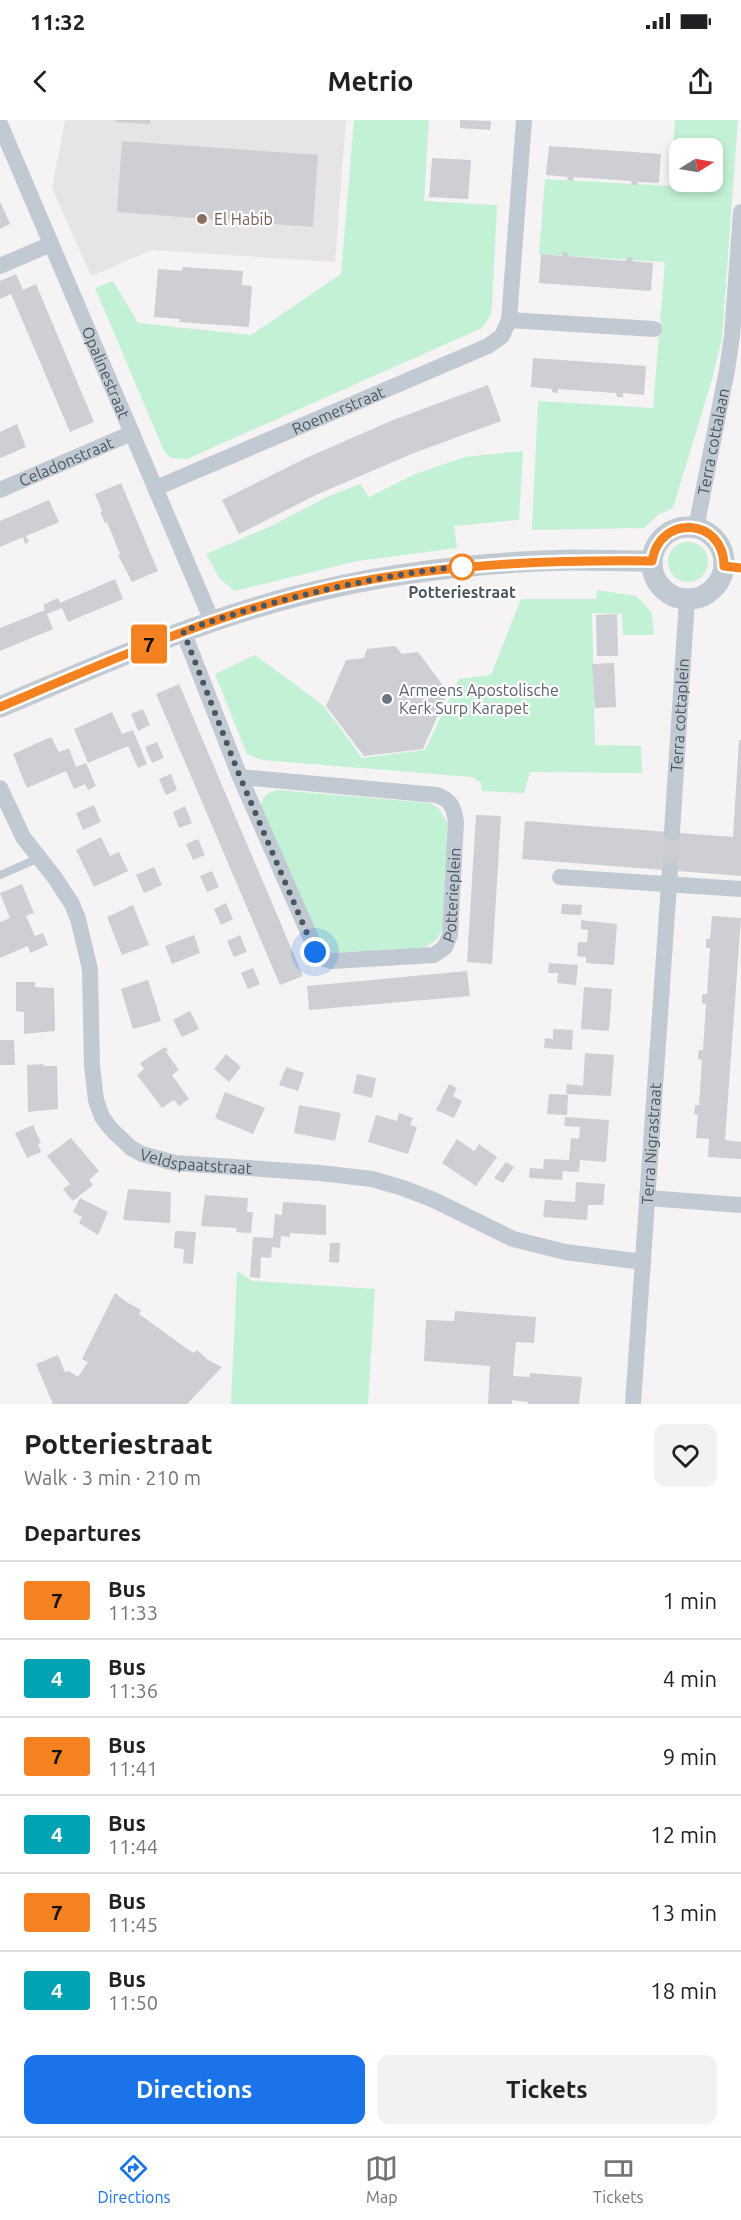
<!DOCTYPE html>
<html lang="en">
<head>
<meta charset="utf-8">
<style>
  :root { --surface:#fff; --page:#f2f2f2; --text:#202124; --muted:#757577; --line:#e0e0e0; --accent:#1a73e8 }
  body { margin:0; font-family:Ubuntu,sans-serif; background:var(--page); color:var(--text); height:100vh; display:flex; flex-direction:column; font-size:22px; white-space:nowrap }
  * { box-sizing:border-box; margin:0 }
  p { font-size:20px; color:var(--muted) }
  .icon { flex:none; width:33px; height:33px; fill:none; stroke:currentColor; stroke-width:2; stroke-linecap:round; stroke-linejoin:round }
  .map { position:relative; height:1284px; overflow:hidden }
  .drawer { display:flex; flex-direction:column; background:var(--surface); flex:1 }
  .drawer>* { flex:none }
  .badge { padding:0 12px; border-radius:4px; font-size:21px; line-height:39px }
  .needle { width:39px; rotate:79deg }
  .buttons { position:absolute; left:669px; top:18px; display:grid; gap:12px }
  .buttons a { display:grid; place-items:center; width:54px; height:54px; border-radius:12px; background:var(--surface); box-shadow:0 3px 9px #0003; font-size:30px }
  .you { position:absolute; width:30px; height:30px; margin:-15px; border:4px solid #fff; border-radius:50%; background:#1a73e8; box-shadow:0 0 0 9px #1a73e833 }
  .map>.badge { position:absolute; translate:-50% -50%; box-shadow:0 0 0 3px #fff }
  h2 { padding:0 24px; font-size:22px; line-height:54px }
  .round { display:grid; place-items:center; flex:none; width:63px; height:63px; border-radius:12px; background:var(--page) }
  .head { display:flex; align-items:center; justify-content:space-between; height:102px; padding:0 24px }
  h1 { font-size:28px; font-weight:700; line-height:45px }
  .cta { display:flex; gap:12px; margin-top:auto; padding:12px 24px }
  .cta a { flex:1; height:69px; border-radius:12px; background:var(--accent); color:#fff; font-size:24px; font-weight:700; line-height:69px; text-align:center }
  .cta a+a { background:var(--page); color:var(--text) }
  ul { padding:0; list-style:none }
  li { display:flex; align-items:center; gap:18px; height:78px; padding:0 24px; border-top:2px solid var(--line) }
  li div { flex:1 }
  li b { display:block; font-size:22px }
  li em { font-style:normal }
  li .badge { min-width:66px; font-weight:700; text-align:center }
  .status { display:flex; justify-content:space-between; align-items:center; height:42px; padding:0 30px; background:var(--surface); direction:ltr }
  .status svg { height:16px; fill:currentColor }
  header { display:flex; justify-content:space-between; align-items:center; height:78px; padding:0 24px; background:var(--surface); font-size:27px; font-weight:700 }
  .tabs { display:flex; justify-content:space-around; align-items:center; height:84px; border-top:2px solid var(--line); background:var(--surface); font-size:16px; color:var(--muted) }
  .tabs a { display:grid; justify-items:center; gap:3px }
  .tabs .active { color:var(--accent) }
  .map>svg:first-child { display:block }
</style>
</head>
<body>
<div class="status"><b>11:32</b><svg viewBox="0 0 49 12"><path d="M0 12V9h3v3zM5 12V6h3v6zM10 12V3h3v9zM15 12V0h3v12zM26 1h20v11H26zM47 4h2v5h-2z"/></svg></div>
<header><svg class="icon" aria-label="back" viewBox="0 0 24 24"><path d="M15 5l-7 7 7 7"/></svg>Metrio<svg class="icon" aria-label="share" viewBox="0 0 24 24"><path d="M12 15V3M7 8l5-5 5 5M5 13v7h14v-7"/></svg></header>
<div class="map">
<svg width="741" height="1284" viewBox="0 0 741 1284">
  <rect width="100%" height="100%" fill="#f5f3f3"/>
  <path fill="#e6e4e5" d="M65,0H346L335,142L152,130L91,156L52,68Z"/>
  <path fill="#c3f1d5" fill-rule="evenodd" d="M354,0H429L424,81L497,85L492,186L491,195L482,208L187,339L171,338L164,331L95,168L113,161L138,203L251,215L341,154Z
    M675,0H738L722,218L713,256L673,388L658,395L644,408L532,410L538,281L653,288L665,142L539,134L545,59L671,66ZM680,28H712V62H680Z
    M523,331L519,400L454,406L457,428L357,441L235,471L220,459L206,434L271,406L329,376L360,364L369,377L415,354L465,337Z
    M668 442a20 20 0 1 1 40 0a20 20 0 1 1-40 0Z
    M597,470L636,476L652,493L654,515H623L622,494L592,493L595,625L641,626L642,653L530,652L524,673L482,671L481,663L472,657L262,640L247,634L215,554L255,535L323,585L362,638L425,630L459,559L491,555L521,479H596Z
    M278,670L430,683L439,689L449,705L444,808L436,820L424,828L330,833L320,825L261,689C261,677 267,672 278,670Z
    M237,1151L253,1161L375,1169L368,1284H231Z"/>
  <path fill="#cdcfd5" d="M116,0H150V4L116,2Z
    M460,0L491,1L490,10L460,8Z
    M122,21L318,35L313,107L117,92Z
    M549,26L661,34L659,63L638,62V65H632L631,61L574,57L573,61L567,60L568,57L546,55Z
    M432,38L471,40L468,79L429,77Z
    M0,81L10,104L0,109Z
    M562,132L568,133V136L626,141L627,137L633,138L632,141L653,143L651,171L539,163L541,134L562,136Z
    M183,147L243,151L242,165L252,166L249,207L179,202L180,199L154,197L158,149L182,151Z
    M16,154L23,170L36,164L94,302L70,312L11,174L0,179V161Z
    M533,238L646,246L644,275L623,273V277H617L616,273L558,269V273L552,272V269L531,267Z
    M488,265L501,301L414,333L318,374L239,414L222,380L306,338L393,300Z
    M17,304L26,327L0,338V312Z
    M121,363L158,451L132,462L118,435L120,434L107,402L105,403L100,392L102,391L95,374Z
    M49,380L59,402L26,416L29,422L25,424L23,417L0,427V401Z
    M115,459L123,479L68,502L62,488L55,491L47,494L53,509L0,531V508L45,490L43,485L51,481L58,478L60,483Z
    M617,494L618,536H597L596,495Z
    M395,526L402,534L418,532L448,572L423,629L364,636L326,586L346,540L364,538L367,529Z
    M614,543L616,587L595,588L592,544Z
    M179,564L303,856L280,865L156,574Z
    M143,589L150,605L138,611L131,594Z
    M112,592L122,614L133,610L147,644L138,648L128,626L88,643L74,609Z
    M51,617L59,632L69,628L76,647L86,643L96,666L88,670L85,664L74,669L66,651L27,668L13,634Z
    M739,620H741V756L522,739L525,701L733,717Z
    M157,622L164,638L152,643L145,627Z
    M171,654L177,670L166,675L159,659Z
    M94,685L101,702L83,710L76,693Z
    M185,686L192,703L179,708L173,692Z
    M476,695L501,696L492,844L467,842Z
    M101,717L110,736L119,732L128,751L94,767L76,730Z
    M198,719L205,735L193,740L186,724Z
    M154,747L162,765L144,773L136,755Z
    M212,751L219,767L207,772L200,756Z
    M22,764L34,793L26,796L35,816L43,813L48,825L30,833L28,826L0,838V802L10,798L0,773Z
    M226,783L233,799L221,805L214,789Z
    M562,784L582,785L581,795L561,794Z
    M133,785L149,825L122,835L107,797Z
    M712,796L741,798L725,1020L741,1022V1039L708,1037L709,1019L696,1018L698,995L694,994L695,985H699L702,940L698,939V934L699,930H703L706,884L702,883V874H707L710,828H706V819H710Z
    M581,800L617,804L614,845L586,843V837L577,836L578,822H587L588,810L581,809Z
    M194,815L200,833L172,844L165,826Z
    M240,815L247,832L234,837L227,821Z
    M549,843L578,845L576,865L557,863L558,853H548Z
    M253,848L260,864L248,869L241,853Z
    M467,851L470,876L309,890L307,866Z
    M148,860L161,901L133,909L121,869Z
    M16,862H35V867L54,868L55,911L24,914V892L16,891Z
    M584,867L612,869L609,911L581,909Z
    M190,891L199,909L182,917L173,900Z
    M553,909L573,910L572,930L544,928L545,918L553,919Z
    M0,920H14L15,945H0Z
    M165,927L168,930L166,932L179,950L172,955L189,979L179,986L174,980L162,988L137,955L144,949L140,943Z
    M585,933L614,935L611,976L566,974L567,964L583,966Z
    M226,934L241,947L229,962L214,949Z
    M44,944L43,946H57L58,989L28,992L27,945Z
    M286,947L304,953L298,971L279,965Z
    M357,954L376,958L372,978L353,973Z
    M449,964L457,968L453,976L462,981L454,998L436,990Z
    M225,972L265,988L253,1014L215,998Z
    M549,974L568,975L567,995L547,994Z
    M299,985L341,993L335,1021L294,1013Z
    M399,993L413,998L410,1005L417,1007L408,1034L368,1022L376,995L397,1001Z
    M565,997L609,1000L606,1042L580,1040L579,1052L563,1051L562,1060L529,1058L530,1048L543,1049L544,1039L569,1040L571,1018L579,1019L580,1007L564,1006Z
    M33,1005L41,1023L38,1024L41,1032L27,1038L15,1013Z
    M71,1018L99,1051L89,1060L93,1065L73,1081L63,1069L70,1064L47,1036Z
    M457,1019L474,1031L479,1024L497,1037L476,1066L442,1043Z
    M506,1042L514,1047L503,1063L494,1058Z
    M576,1062L605,1064L603,1085H588L587,1100L543,1097L545,1080L575,1082Z
    M128,1069L171,1072L170,1103L123,1100Z
    M205,1075L248,1078L247,1092H253L251,1113L236,1112L237,1108L201,1106Z
    M80,1078L108,1092L98,1115L79,1103L82,1097L73,1092Z
    M283,1082L326,1085V1115L290,1113V1117L281,1116L280,1128L272,1127L271,1138L261,1137L260,1158L250,1157L253,1117L273,1118L275,1094L282,1095Z
    M175,1111L196,1112L193,1144L183,1143L184,1129L174,1128Z
    M330,1123H340L339,1143L329,1142Z
    M115,1173L128,1183L141,1190L139,1194L186,1228L194,1233L197,1230L208,1240L222,1247L187,1284H53L36,1244L58,1235L65,1252L69,1251L78,1257L88,1242L82,1239Z
    M455,1191L536,1197L534,1223L516,1222L513,1256L530,1257V1253L582,1257L579,1284H528V1282L512,1280V1284H488L490,1246L424,1241L426,1200L454,1201Z"/>
  <g fill="none" stroke-linecap="round" stroke-linejoin="round">
    <path stroke="#caccce" stroke-width="16" stroke-dasharray="16 8" stroke-linecap="butt" d="M670,750L672,712"/>
    <path stroke="#c1cad2" stroke-width="8" d="M0,755L39,738"/>
    <g stroke="#c1cad2" stroke-width="16">
      <path id="s1" d="M0,4L212,501"/>
      <path d="M0,146L51,124"/>
      <path d="M509,200L654,209"/>
      <path id="s2" d="M156,368L488,226L502,216L509,200L524,0"/>
      <path id="s3" d="M0,370L132,313"/>
      <path id="s4" d="M696,408L727,250L732,216L741,92"/>
      <path id="s5" d="M183,511L240,657L319,837L332,841L434,835L445,827L450,815L456,702C454,688 451,680 437,675L240,657"/>
      <path id="s6" d="M0,668L23,717L55,758L72,784L78,799L90,849L92,946L96,980L102,997L111,1009L131,1028L142,1034L175,1043L320,1053L372,1059L403,1068L434,1080L513,1119L565,1132L643,1142"/>
      <path id="s7" d="M672,712L687,479"/>
      <path d="M560,757L741,769"/>
      <path d="M648,1078L741,1085"/>
      <path id="s8" d="M633,1284L670,750"/>
    </g>
    <path stroke="#c1cad2" stroke-width="21" d="M652 443a36 36 0 1 1 72 0a36 36 0 1 1-72 0Z
      M0,587C98,546 194,502 297,476C386,453 479,442 571,440C598,440 625,441 652,441"/>
  </g>
  <g fill="none" stroke-linecap="round" stroke-linejoin="round">
    <defs>
      <path id="line" d="M0,587C113,539 225,489 346,464C447,444 549,440 652,441C660,393 724,398 724,446L741,448"/>
    </defs>
    <use href="#line" stroke="#fff" stroke-width="14"/>
    <use href="#line" stroke="#f58220" stroke-width="9"/>
    <path stroke="#4a5661" stroke-width="6" stroke-dasharray="0 10.8" d="M315,832L240,657L183,511C275,479 367,457 464,446L462,447"/>
  </g>
  <circle fill="#8d6e63" stroke="#fff" stroke-width="2" cx="202" cy="99" r="6"/>
  <circle fill="#fff" stroke="#f58220" stroke-width="3" cx="462" cy="447" r="12"/>
  <circle fill="#6b7280" stroke="#fff" stroke-width="2" cx="387" cy="579" r="6"/>
  <g text-anchor="middle" stroke-width="4.5" stroke-linejoin="round" paint-order="stroke">
    <g font-size="16" fill="#785e54" stroke="#fff" text-anchor="start">
      <text x="214" y="105">El Habib</text>
    </g>
    <g font-size="16" fill="#4a5661" stroke="#fff">
      <text dy="6" stroke="none"><textPath href="#s1" startOffset="270">Opalinestraat</textPath></text>
      <text dy="6" stroke="none"><textPath href="#s2" startOffset="198">Roemerstraat</textPath></text>
      <text dy="6" stroke="none"><textPath href="#s4" startOffset="88">Terra cottalaan</textPath></text>
      <text dy="6" stroke="none"><textPath href="#s3" startOffset="72">Celadonstraat</textPath></text>
      <text dy="6" stroke="none"><textPath href="#s7" startOffset="117">Terra cottaplein</textPath></text>
      <text dy="6" stroke="none"><textPath href="#s5" startOffset="536">Potterieplein</textPath></text>
      <text dy="6" stroke="none"><textPath href="#s8" startOffset="261">Terra Nigrastraat</textPath></text>
      <text dy="6" stroke="none"><textPath href="#s6" startOffset="464">Veldspaatstraat</textPath></text>
    </g>
    <g font-size="16" font-weight="bold" fill="#4a5661" stroke="#fff">
      <text x="462" y="478">Potteriestraat</text>
    </g>
    <g font-size="16" fill="#5b616d" stroke="#fff" text-anchor="start">
      <text x="399" y="576">Armeens Apostolische<tspan x="399" dy="18">Kerk Surp Karapet</tspan></text>
    </g>
  </g>
</svg>
<div class="buttons">
<a><svg class="needle" viewBox="-14 -14 28 28"><path d="M0-13l5 13h-10z" fill="#e53935"/><path d="M0 13l5-13h-10z" fill="#757577"/></svg></a>
</div>
<div class="you" style="left:315px;top:832px"></div>
<b class="badge" style="left:149px;top:524px;background:#f58220;color:#111">7</b>
</div>
<section class="drawer">
<div class="head"><div><h1>Potteriestraat</h1><p>Walk · 3 min · 210 m</p></div><a class="round"><svg class="icon" aria-label="heart" viewBox="0 0 24 24"><path d="M12 20l-8-8c-3-5 5-10 8-4 3-6 11-1 8 4z"/></svg></a></div>
<h2>Departures</h2>
<ul>
<li><span class="badge" style="background:#f58220;color:#111">7</span><div><b>Bus</b><p>11:33</p></div><em>1 min</em></li>
<li><span class="badge" style="background:#00a3b4;color:#fff">4</span><div><b>Bus</b><p>11:36</p></div><em>4 min</em></li>
<li><span class="badge" style="background:#f58220;color:#111">7</span><div><b>Bus</b><p>11:41</p></div><em>9 min</em></li>
<li><span class="badge" style="background:#00a3b4;color:#fff">4</span><div><b>Bus</b><p>11:44</p></div><em>12 min</em></li>
<li><span class="badge" style="background:#f58220;color:#111">7</span><div><b>Bus</b><p>11:45</p></div><em>13 min</em></li>
<li><span class="badge" style="background:#00a3b4;color:#fff">4</span><div><b>Bus</b><p>11:50</p></div><em>18 min</em></li>
</ul>
<div class="cta"><a>Directions</a><a>Tickets</a></div>
</section>
<nav class="tabs">
<a class="active"><svg class="icon" aria-label="directions" viewBox="0 0 24 24"><path d="M12 3l9 9-9 9-9-9zM9 14v-3h6M13 9l2 2-2 2"/></svg>Directions</a>
<a><svg class="icon" aria-label="map" viewBox="0 0 24 24"><path d="M3 6l6-2 6 2 6-2v14l-6 2-6-2-6 2zM9 4v14M15 6v14"/></svg>Map</a>
<a><svg class="icon" aria-label="tickets" viewBox="0 0 24 24"><path d="M3 7h18v10H3zM15 7v10"/></svg>Tickets</a>
</nav>
</body>
</html>
